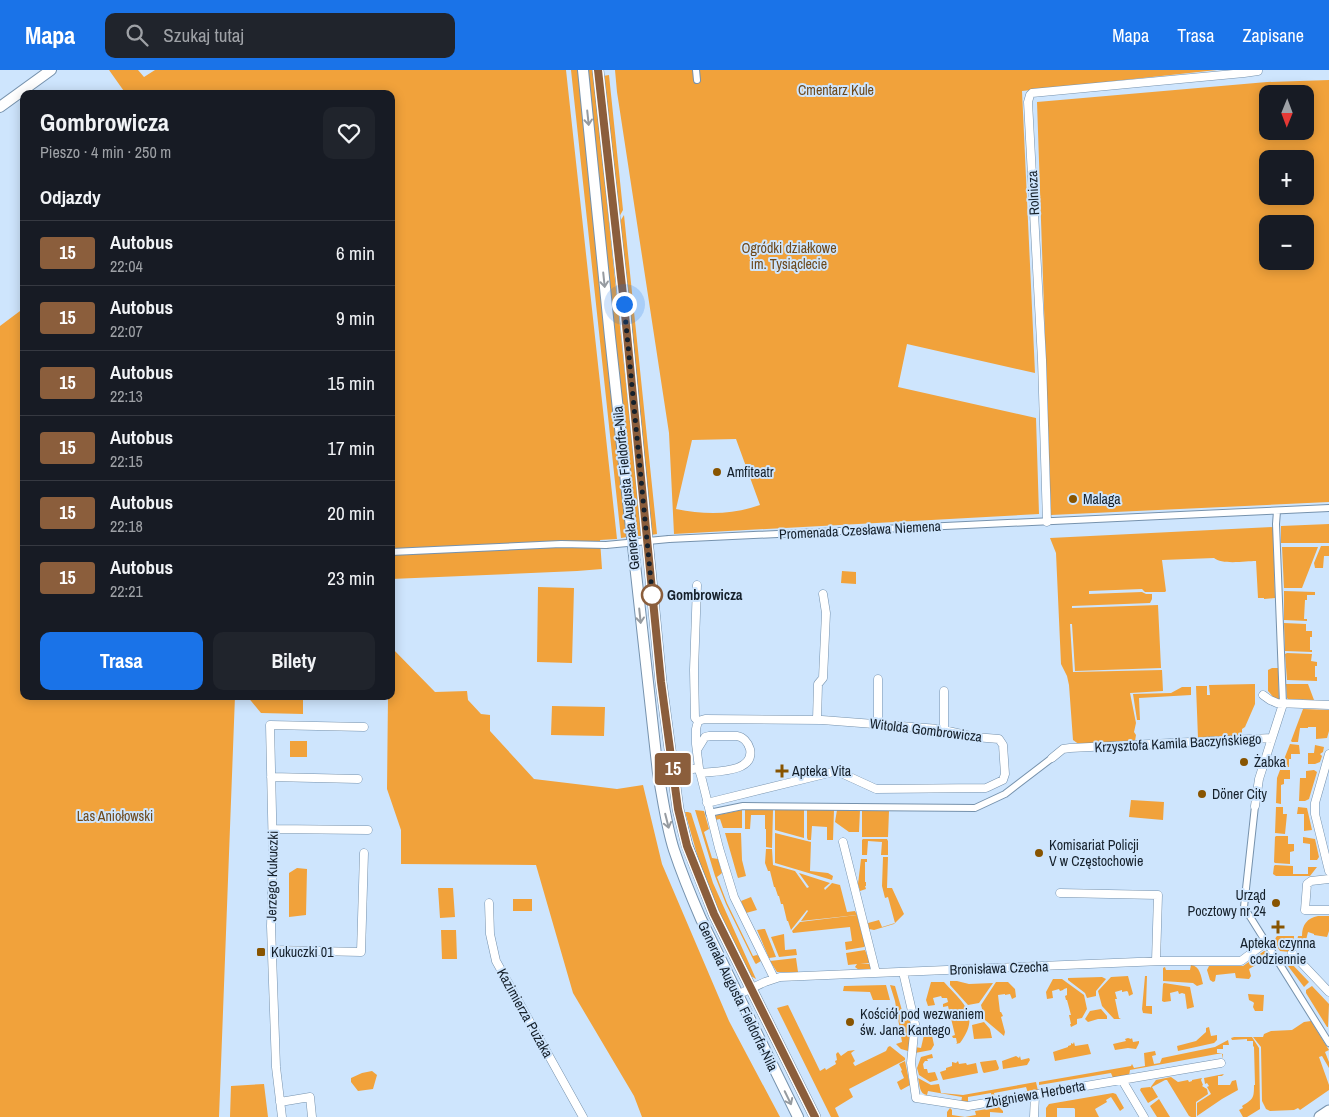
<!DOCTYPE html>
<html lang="pl">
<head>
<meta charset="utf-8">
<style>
  :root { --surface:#171b24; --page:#20242c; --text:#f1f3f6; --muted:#9ea1a6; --line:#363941; --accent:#1a73e8 }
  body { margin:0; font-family:"Archivo Narrow",sans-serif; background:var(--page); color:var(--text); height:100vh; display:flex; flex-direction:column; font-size:19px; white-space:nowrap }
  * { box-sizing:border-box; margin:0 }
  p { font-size:16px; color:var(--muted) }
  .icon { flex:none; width:28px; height:28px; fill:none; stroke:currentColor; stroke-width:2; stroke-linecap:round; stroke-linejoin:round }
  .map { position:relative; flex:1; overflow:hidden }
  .panel { position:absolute; left:20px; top:20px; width:375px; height:610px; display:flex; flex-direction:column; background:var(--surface); border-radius:10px; box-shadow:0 2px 12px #0003 }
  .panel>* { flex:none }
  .badge { padding:0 10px; border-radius:4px; font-size:18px; line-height:32px }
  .needle { width:32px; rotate:181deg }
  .fabs { position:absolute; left:1259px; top:15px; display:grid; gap:10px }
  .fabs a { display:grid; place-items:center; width:55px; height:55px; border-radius:10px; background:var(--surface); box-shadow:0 2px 12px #0003; font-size:25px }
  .you { position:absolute; width:25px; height:25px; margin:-12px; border:4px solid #fff; border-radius:50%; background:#1a73e8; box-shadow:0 0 0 8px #1a73e833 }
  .map>.badge { position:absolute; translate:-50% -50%; box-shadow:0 0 0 2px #fff }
  h2 { padding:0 20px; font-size:19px; line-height:45px }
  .round { display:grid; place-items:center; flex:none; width:52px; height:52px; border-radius:10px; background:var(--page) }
  .head { display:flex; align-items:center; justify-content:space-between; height:85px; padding:0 20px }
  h1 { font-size:24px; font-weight:800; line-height:38px }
  .button { display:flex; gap:10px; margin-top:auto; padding:10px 20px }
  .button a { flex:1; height:58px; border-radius:10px; background:var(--accent); color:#fff; font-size:20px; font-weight:800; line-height:58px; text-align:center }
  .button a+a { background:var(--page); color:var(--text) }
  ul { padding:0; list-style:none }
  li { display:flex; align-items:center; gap:15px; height:65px; padding:0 20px; border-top:1px solid var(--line) }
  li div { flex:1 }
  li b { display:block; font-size:19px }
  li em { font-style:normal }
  li .badge { min-width:55px; font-weight:700; text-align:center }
  header { display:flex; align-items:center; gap:30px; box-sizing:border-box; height:70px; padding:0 25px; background:var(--accent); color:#fff }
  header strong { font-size:24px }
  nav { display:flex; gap:28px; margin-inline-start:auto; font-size:18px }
  .search { width:350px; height:45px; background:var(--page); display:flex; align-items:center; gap:12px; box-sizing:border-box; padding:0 18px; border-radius:10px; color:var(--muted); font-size:19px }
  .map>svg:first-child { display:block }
</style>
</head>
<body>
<header>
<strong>Mapa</strong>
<div class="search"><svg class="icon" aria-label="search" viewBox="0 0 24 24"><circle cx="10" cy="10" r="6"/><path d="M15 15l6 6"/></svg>Szukaj tutaj</div>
<nav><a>Mapa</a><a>Trasa</a><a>Zapisane</a></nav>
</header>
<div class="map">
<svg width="1329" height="1047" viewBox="0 0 1329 1047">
  <rect width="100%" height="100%" fill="#cee5fd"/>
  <path fill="#f1a23b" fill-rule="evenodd" d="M109,0H138L144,7L155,0H566L617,469L600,470L602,499L577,501L391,509V24H126Z
    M571,0H578L627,467L621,468Z
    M586,0H593L642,466H636Z
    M615,0H1217L1022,21L1035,303L907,274L898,317L1036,348L1039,444L674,464L669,363L617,22ZM736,369L760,435C732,445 705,445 676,439L692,370Z
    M609,5L623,140L618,149L603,6Z
    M1329,10V432L1051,445L1037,32L1267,12ZM1268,24H1305V61H1268ZM1268,89H1305V126H1268ZM1268,154H1305V191H1268Z
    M624,145L657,464L651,465L619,153Z
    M24,238V626H235L219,1047H0V256Z
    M1329,454V473H1281V456Z
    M1273,457L1275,528L1264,529V528H1258L1256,491C1246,491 1222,495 1214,488L1162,490L1166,521L1165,522H1145L1142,519L1089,521V524L1142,522L1146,524H1152V529L1150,533L1072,536V538L1158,535L1161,598L1075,601L1072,554H1070L1073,602L1162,600L1163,621L1130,623L1136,653L1134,662L1136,665L1135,671L1080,675L1073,670L1069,615L1067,606L1061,594L1056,483L1050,468Z
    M1321,476H1329V486H1324L1323,498H1315L1314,493Z
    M1282,477H1318L1302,518H1284Z
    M842,501L856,502V514L841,513Z
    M538,517L574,518L572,593L537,592Z
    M1284,521L1315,522V525H1307V530H1305L1304,549H1307V551L1284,550Z
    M1284,553L1306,554V561H1312V567H1310V580H1312V582L1285,581Z
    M391,577L435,622L467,621L468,630L481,644L490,645V661L534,709L617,719L643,715L662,794L729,951L780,1047H642L634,1026L573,923L536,795L401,794V760L387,719L388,626H391Z
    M1287,583L1312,584L1311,591L1317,592V596H1315V607H1317V611L1287,610L1285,584Z
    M1272,598H1278L1279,629L1278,630L1275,629L1268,621V600Z
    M1255,614V634L1245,657L1242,659V666L1198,668L1196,616H1207V625H1210L1209,615Z
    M1286,614H1308L1314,630L1288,629L1287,628Z
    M1182,617H1191V625L1139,628L1140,650H1137L1133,624L1171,623Z
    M247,626H303V644L261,643Z
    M552,636L605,637L604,666L551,665Z
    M1303,639L1329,640V661L1327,668L1316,669V657H1308V658H1300L1298,672H1292L1291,671Z
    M290,671H307V687H290Z
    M1290,674L1299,675L1300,684H1291V689H1289V697H1281Z
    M1315,675L1324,677L1323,682L1320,684L1322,686L1320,692L1315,694H1308V683H1314Z
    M1280,700H1290V709H1284V714L1281,715V734L1276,733L1277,708Z
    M1314,700L1317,702L1309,729L1305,731H1299L1300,708H1306V701Z
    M1131,730L1164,732L1163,750L1129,747Z
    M1276,737H1283V744H1287L1285,764L1275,763Z
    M1298,737L1307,738L1312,760L1304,761V744H1297Z
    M745,739L773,740L772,778L766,777V759H765V745H751L750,759H745Z
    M695,740L704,741L709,759L704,762L712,788L718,789L722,803L717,807L727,833L753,886L757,885L759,886L761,891L756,894L755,893L726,834L715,806Z
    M742,740V758H723L720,749L715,750L713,746Z
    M775,740H804V768L775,760Z
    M807,740H834L833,770H827V757L812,756L811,770H808L807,768Z
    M837,740H860L859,762H849L835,752Z
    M862,741H889L888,767H862Z
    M685,742H688L691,743L713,813L756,909L749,905L710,823L702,802Z
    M725,763H741L742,790L746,806L738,808L737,805Z
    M775,763L811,772L810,801L828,803L833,806L832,810L775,793Z
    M1276,766H1288V774H1294V781L1290,782V794L1275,793L1274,792L1275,767Z
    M1303,767L1315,769L1319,787L1317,790H1310V774L1303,773Z
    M863,769H887L888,771V785H881L882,772L868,771L867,785H862V770Z
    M766,779H772L773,795L795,801L807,818L809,817L799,803L830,813L824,818L825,820L832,813L840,815L847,842L855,841L857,845L801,851L808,841L807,840L791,860L788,851H787L783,834H781L779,826H778L775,817H774L770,801H768L765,793Z
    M883,787H888L887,818H892L904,844L894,854L874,860L869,859L868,853L879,850L882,857L895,853L888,827L885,828L882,816Z
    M861,789H867V792H865V812H866V816H865L866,819L860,821L858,814Z
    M1275,795L1293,796V804H1308V797H1317L1310,806H1276L1273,804L1274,796Z
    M297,798L307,799L306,845L289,847V803Z
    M438,818H453L455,847L440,848Z
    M751,827L757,840L746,843L741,831Z
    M513,829H532V841H513Z
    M857,845L865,876L864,877L846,880L845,872L852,871L850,857L793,863L792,861L800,852Z
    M1318,846H1329V861L1327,867L1314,865V864L1308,862L1306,870L1297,871L1298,866H1302C1302,855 1307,848 1318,846Z
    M763,859H765L776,887L769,888L757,860Z
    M441,860H456L457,889H442Z
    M784,864L785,880L796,879L797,885L779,887L771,867Z
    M1277,866H1294V873L1290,882L1280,881C1277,876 1272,872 1277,866Z
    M865,880L870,893L860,894H871L870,899L859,900L855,897L857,894L848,895L846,883Z
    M1264,881H1266L1269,886L1258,891L1259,893L1249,899L1251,906L1249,909L1236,908L1235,903L1216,905L1215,911L1213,912L1210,910L1207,900L1209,896H1243Z
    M796,888L798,902H777L770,891Z
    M1289,891L1309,912L1304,917L1288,896V893Z
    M1191,895C1200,896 1201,906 1203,914L1197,916L1193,913L1163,911V898L1165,897L1166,900H1190Z
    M1128,906L1133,924L1129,926L1128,922L1127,921L1122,922V920L1115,922L1117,929H1115L1119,948L1121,949H1114L1102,936L1098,921L1111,907Z
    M1145,906H1147L1146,936H1152V944L1143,943L1142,939Z
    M1102,907L1106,909L1096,921V926L1087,928L1085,923L1068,910V908Z
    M1053,909H1062L1084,925L1087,939L1082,948L1077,949V954L1071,957L1070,954H1071L1069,945H1071L1067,930H1066L1065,926L1067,925V918L1064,919L1063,920L1060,921L1059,919L1052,921L1053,928L1047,929L1046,922Z
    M957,911L969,914L993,913L979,933L968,935L950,915V911Z
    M931,912H944C963,933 981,945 960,973L956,974L957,973L956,968H953L952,966L955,965L948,936L943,937V934L948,932L947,928H942L941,926L933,928L935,935L928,936L926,930Z
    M996,912H1008L1015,919L1016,927L1012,929L1010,924L1005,925V924L998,925L1000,942H1001L1003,946L1001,947L1005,962L1004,966L985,950L981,935Z
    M1164,913L1190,917L1194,937L1187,939L1185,924L1182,923L1179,924L1178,921L1170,923L1171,931L1164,932L1162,931L1163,914Z
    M886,915L890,930H873L870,922L843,921L844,916Z
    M890,915L895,916L905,951L911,949L912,960L908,981L901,979L896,974L902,972L895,931Z
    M1312,916L1329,934L1328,957H1327L1306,923V920Z
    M1248,924L1264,925L1263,941H1255L1253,937L1254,933L1253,932L1249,930Z
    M788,935L820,1001L825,998L826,1000L836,994L835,991L837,990L836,984L838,982L841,986L848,981L855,980L851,983L855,991L853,993L855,996L886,981L888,977L890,976L905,988V990L849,1019L853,1027L835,1038L839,1047H831L777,938Z
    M1101,939L1107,946V949H1098L1088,952L1085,949L1090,941Z
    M1311,951L1329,980L1325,982L1329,992V998L1322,986L1319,987L1329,1015V1020L1300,1040L1298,1038L1294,1040L1270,1041L1266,1039L1262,1031L1261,977L1253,967H1263L1264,964L1271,961L1292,960L1304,952Z
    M984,952L990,959L992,968L974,969L972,955Z
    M926,956H930L934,975L931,980L915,983V977L921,978Z
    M1209,957L1211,966L1217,965V970L1214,973L1178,981L1177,976L1196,971L1206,962V958Z
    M1234,967H1252L1259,978L1260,1039L1247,1047H1243L1239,1040L1243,1038L1242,1036C1253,1029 1254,1029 1254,1015H1255L1254,977L1253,976V971H1247V969L1232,970L1231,968Z
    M1128,968L1131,969L1132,968L1133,972L1139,971V973L1136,979L1128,978L1115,980L1113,974L1126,971L1125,969Z
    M1228,970L1229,975H1223V979H1217V983L1223,984V989L1222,984H1217L1130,1000L1129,1006L1113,1008L1111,1003L1039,1015V1012L1131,996L1132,994L1134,998L1145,996L1144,983L1155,981L1156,985L1152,986L1154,994L1160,993L1162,988L1215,977Z
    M1074,972L1075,976L1088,974L1091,984L1055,991L1053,982L1068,977V976L1071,975V973L1073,974Z
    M932,984L933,988L927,989L928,991H925L923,994L924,999H927L928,1003L935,1002L938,1010L930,1012L919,1005L917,998L921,987Z
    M1016,986L1019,988L1020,986L1021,990L1029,988L1030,990L1027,995L1003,999L1002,991Z
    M996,990L999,998L998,1000L984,1003L983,1002L980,992Z
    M905,991L910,1015L901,1020L900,1019L897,1012L904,1008L901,1001L902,1000L899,994Z
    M958,991L959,994L966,993L967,995L976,993L978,1003L943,1010L940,1002L946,1000V998L952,996V992L956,993Z
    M372,1001L377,1005L373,1019L358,1021L351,1012V1008L362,1003Z
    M1224,1004L1222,1006H1218V1015H1230L1232,1011L1236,1010L1238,1020L1222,1029L1197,1046V1033L1211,1024L1207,1017L1209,1016L1207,1013L1205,1014L1204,1008Z
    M1171,1007L1178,1012L1188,1010L1189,1012L1192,1011V1010L1202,1008L1201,1010L1203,1015L1202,1016L1207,1019L1208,1024L1196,1032V1047H1191L1189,1046L1167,1010H1165L1152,1017L1158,1027L1148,1033L1140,1020L1141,1018L1150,1017V1018L1156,1010Z
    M918,1008L931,1015L939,1014L941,1023L963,1025L1036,1012L1038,1021L1028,1023L1026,1017L994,1023L995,1029H992L991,1023L968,1027V1033H961L962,1027L928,1021L927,1025C919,1024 920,1015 918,1008Z
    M264,1014L268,1047H230L231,1016Z
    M1113,1023L1116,1024L1124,1038L1120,1041L1111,1027L1106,1030L1107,1032L1095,1039L1099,1047H1075V1039L1074,1038H1057V1047H1046V1038L1049,1034Z
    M1159,1029L1170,1047H1157L1150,1036Z
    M999,1037L1003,1041V1043L990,1042V1047H947V1042L950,1038L952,1040V1045L965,1047L976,1045L975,1041Z"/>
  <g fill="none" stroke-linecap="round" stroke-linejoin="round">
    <defs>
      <path id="pedestrian" d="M696,0L697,10
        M1277,441L1276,454L1283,634
        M669,469L1329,438
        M391,482L561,474L606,475
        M1255,736L1244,837L1329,973
        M709,743L743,736L975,738L1005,724L1052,688"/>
      <path id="minor" d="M1047,452L1042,290L1028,32L1030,25L1032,23L1244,3L1258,1V0
        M697,515L694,600L695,648L698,651
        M878,609V654
        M1263,625L1270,630L1277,633L1329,635
        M817,650L818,614L823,608L826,543L823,524
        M698,651L705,649L822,650L939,659L975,667L999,669L1003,675L1005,704L1003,710L986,718L876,719L841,703L833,702L707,733
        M698,651L696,659V674L699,698L719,778L734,827L774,908
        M944,660V621
        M697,680L705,667L709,666H737C743,667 748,672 750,679C755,703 715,701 700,703
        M1329,684L1315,733V744L1329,801
        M1052,688L1063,679L1070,678L1272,668L1283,634
        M673,702L699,698
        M271,707L358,709
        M1255,736L1259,709L1272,668
        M273,759L368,760
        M843,772L876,903
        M1329,809L1311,811L1307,814L1305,840H1329
        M1060,823L1158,825L1156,891
        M489,833L490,864L496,891L583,1047
        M272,880L361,882L364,783
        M1292,883L1329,922
        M903,902L915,954L911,993L916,1028L968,1036L1221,993
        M737,925L765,912L780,907L1162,891H1241L1261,876
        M1122,1010L1144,1047
        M280,1032L310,1027L312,1047
        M282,1047L276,997L271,856L273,787L270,655L364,657
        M1034,1047L1035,1025"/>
      <path id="tertiary" d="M583,0L610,267L658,703C663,729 666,755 674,780C682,804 691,826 701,849L798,1047
        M598,0L626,252L661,612L678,739L687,775L714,844L815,1047
        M0,37L51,0"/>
      <path id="secondary" d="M1320,1047L1329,1041"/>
    </defs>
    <use href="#pedestrian" stroke="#7692ad" stroke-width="8"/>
    <use href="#minor" stroke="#7692ad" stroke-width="9"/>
    <use href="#tertiary" stroke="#7692ad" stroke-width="12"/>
    <use href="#secondary" stroke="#7692ad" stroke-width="13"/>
    <use href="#pedestrian" stroke="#fff" stroke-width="6"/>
    <use href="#minor" stroke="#fff" stroke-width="8"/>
    <use href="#tertiary" stroke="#fff" stroke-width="10"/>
    <use href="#secondary" stroke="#fff" stroke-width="11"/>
    <defs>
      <path id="pedestrian-bridge" d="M606,475L669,469"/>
    </defs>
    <use href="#pedestrian-bridge" stroke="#7692ad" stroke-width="8" stroke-linecap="butt"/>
    <use href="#pedestrian-bridge" stroke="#fff" stroke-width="6"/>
  </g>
  <defs><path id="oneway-shaft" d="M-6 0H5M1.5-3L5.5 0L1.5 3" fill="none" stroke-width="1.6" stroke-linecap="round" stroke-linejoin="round" transform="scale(1.25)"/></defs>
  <g stroke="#969ba0">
    <use href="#oneway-shaft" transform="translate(588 48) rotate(84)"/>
    <use href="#oneway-shaft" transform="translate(604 210) rotate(84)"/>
    <use href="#oneway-shaft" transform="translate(640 546) rotate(84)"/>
    <use href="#oneway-shaft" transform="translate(667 751) rotate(76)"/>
    <use href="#oneway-shaft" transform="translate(788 1028) rotate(64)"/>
  </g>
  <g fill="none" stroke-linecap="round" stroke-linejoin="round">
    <defs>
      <path id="line" d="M598,0L624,234L661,612L678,739L687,776L714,844L815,1047"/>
    </defs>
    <use href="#line" stroke="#fff" stroke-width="11"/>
    <use href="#line" stroke="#8b5e3c" stroke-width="8"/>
    <path stroke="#15202b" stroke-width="5" stroke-dasharray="0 9" d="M624,234L653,532L652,525"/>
  </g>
  <g fill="#885400" stroke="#cee5fd" stroke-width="2">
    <circle cx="717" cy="402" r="5"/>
    <circle cx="1073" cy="429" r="5"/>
    <circle cx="1244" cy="692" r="5"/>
    <path d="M779.5 693.5h5v5h5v5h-5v5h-5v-5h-5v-5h5z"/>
    <circle cx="1202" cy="724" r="5"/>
    <circle cx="1039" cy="783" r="5"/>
    <circle cx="1276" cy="833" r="5"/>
    <path d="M1275.5 849.5h5v5h5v5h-5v5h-5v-5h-5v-5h5z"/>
    <rect x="256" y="877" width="10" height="10" rx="2.5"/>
    <circle cx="850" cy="952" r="5"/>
  </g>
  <circle fill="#fff" stroke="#8b5e3c" stroke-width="2.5" cx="652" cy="525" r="10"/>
  <g text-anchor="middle" stroke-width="4" stroke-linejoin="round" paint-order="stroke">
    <g font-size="14" fill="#6c481b" stroke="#cee5fd">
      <text x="836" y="25">Cmentarz Kule</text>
      <text x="789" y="183">Ogródki działkowe<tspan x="789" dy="16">im. Tysiąclecie</tspan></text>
      <text x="115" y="751">Las Aniołowski</text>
    </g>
    <g font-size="14" fill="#15202b" stroke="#cee5fd">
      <text transform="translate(1033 123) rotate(-93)" y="5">Rolnicza</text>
      <text transform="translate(626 418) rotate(-96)" y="5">Generała Augusta Fieldorfa-Nila</text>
      <text transform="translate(860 460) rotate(-3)" y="5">Promenada Czesława Niemena</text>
      <text transform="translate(926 660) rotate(7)" y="5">Witolda Gombrowicza</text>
      <text transform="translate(1178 673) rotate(-3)" y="5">Krzysztofa Kamila Baczyńskiego</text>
      <text transform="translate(272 806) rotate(-89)" y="5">Jerzego Kukuczki</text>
      <text transform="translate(999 898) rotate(-2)" y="5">Bronisława Czecha</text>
      <text transform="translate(738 926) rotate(64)" y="5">Generała Augusta Fieldorfa-Nila</text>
      <text transform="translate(525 943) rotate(61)" y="5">Kazimierza Pużaka</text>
      <text transform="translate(1035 1024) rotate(-10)" y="5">Zbigniewa Herberta</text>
    </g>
    <g font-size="14" fill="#15202b" stroke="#cee5fd" text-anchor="start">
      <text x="727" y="407">Amfiteatr</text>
      <text x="1083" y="434">Malaga</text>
      <text x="1254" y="697">Żabka</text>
      <text x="792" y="706">Apteka Vita</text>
      <text x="1212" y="729">Döner City</text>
      <text x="1049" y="780">Komisariat Policji<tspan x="1049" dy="16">V w Częstochowie</tspan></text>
      <text x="1266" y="830" text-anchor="end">Urząd<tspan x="1266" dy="16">Pocztowy nr 24</tspan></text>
      <text x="1278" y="878" text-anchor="middle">Apteka czynna<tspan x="1278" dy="16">codziennie</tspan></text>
      <text x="271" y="887">Kukuczki 01</text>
      <text x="860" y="949">Kościół pod wezwaniem<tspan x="860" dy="16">św. Jana Kantego</tspan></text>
    </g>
    <g font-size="14" font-weight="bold" fill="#15202b" stroke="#cee5fd" text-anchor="start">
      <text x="667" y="530">Gombrowicza</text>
    </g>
  </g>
</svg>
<div class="fabs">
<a><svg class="needle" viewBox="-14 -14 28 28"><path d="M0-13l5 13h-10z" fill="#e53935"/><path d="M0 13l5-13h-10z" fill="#9ea1a6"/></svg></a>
<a>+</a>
<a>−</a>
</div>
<div class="you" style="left:624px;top:234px"></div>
<b class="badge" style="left:673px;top:699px;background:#8b5e3c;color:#fff">15</b>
<section class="panel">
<div class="head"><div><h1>Gombrowicza</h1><p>Pieszo · 4 min · 250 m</p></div><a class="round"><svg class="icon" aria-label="heart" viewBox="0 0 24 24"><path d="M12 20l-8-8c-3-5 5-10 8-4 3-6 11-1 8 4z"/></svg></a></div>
<h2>Odjazdy</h2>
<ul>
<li><span class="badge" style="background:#8b5e3c;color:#fff">15</span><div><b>Autobus</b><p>22:04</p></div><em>6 min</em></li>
<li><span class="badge" style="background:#8b5e3c;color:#fff">15</span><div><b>Autobus</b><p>22:07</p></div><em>9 min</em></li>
<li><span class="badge" style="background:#8b5e3c;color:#fff">15</span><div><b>Autobus</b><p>22:13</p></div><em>15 min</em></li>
<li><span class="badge" style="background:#8b5e3c;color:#fff">15</span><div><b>Autobus</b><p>22:15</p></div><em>17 min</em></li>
<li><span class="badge" style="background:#8b5e3c;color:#fff">15</span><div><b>Autobus</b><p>22:18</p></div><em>20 min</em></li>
<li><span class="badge" style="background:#8b5e3c;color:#fff">15</span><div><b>Autobus</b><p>22:21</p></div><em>23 min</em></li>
</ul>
<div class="button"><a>Trasa</a><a>Bilety</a></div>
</section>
</div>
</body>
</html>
